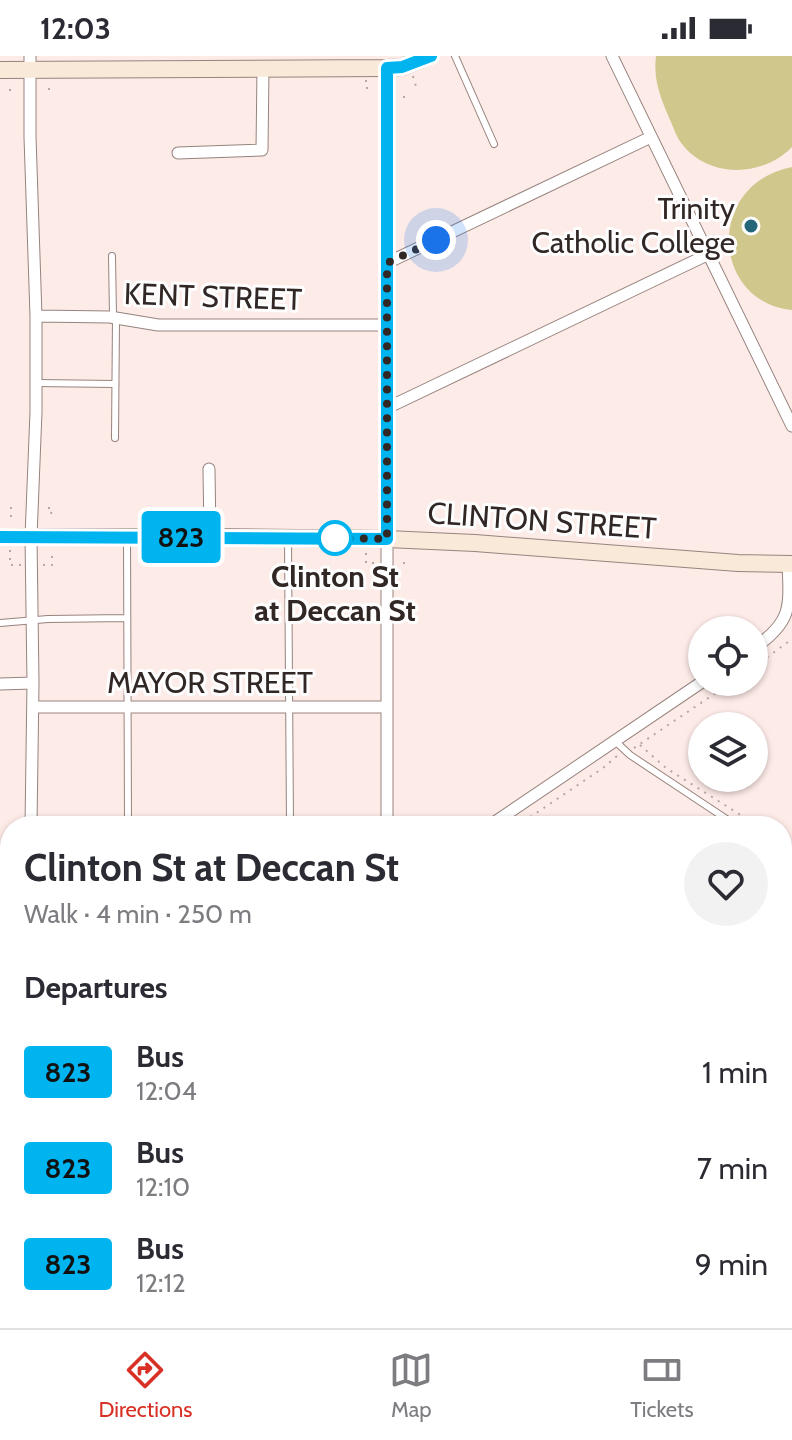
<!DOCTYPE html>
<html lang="en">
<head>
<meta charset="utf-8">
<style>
  :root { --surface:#fff; --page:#f2f2f3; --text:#2b2b33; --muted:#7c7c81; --line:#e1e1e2; --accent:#d93025 }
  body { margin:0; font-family:Cabin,sans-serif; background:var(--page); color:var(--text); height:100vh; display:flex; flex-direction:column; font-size:30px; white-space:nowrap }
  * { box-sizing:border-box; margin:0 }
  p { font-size:26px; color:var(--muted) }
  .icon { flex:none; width:44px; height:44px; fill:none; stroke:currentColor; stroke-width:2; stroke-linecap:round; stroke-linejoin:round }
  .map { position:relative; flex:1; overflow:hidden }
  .details { position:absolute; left:0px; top:760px; width:792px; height:512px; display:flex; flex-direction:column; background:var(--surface); border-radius:32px 32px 0 0; box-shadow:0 2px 6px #0004 }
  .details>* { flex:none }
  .badge { padding:0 16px; border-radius:6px; font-size:28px; line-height:52px }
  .fabs { position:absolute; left:688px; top:560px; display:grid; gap:16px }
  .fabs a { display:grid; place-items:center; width:80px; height:80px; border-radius:50%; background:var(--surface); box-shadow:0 2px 6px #0004; font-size:40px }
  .you { position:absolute; width:40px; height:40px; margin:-20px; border:6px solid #fff; border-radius:50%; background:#1a73e8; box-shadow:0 0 0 12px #1a73e833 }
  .map>.badge { position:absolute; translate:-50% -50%; box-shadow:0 0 0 4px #fff }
  h2 { padding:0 24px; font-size:30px; line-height:72px }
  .round { display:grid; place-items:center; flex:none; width:84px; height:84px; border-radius:42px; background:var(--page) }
  .head { display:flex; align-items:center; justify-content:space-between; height:136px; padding:0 24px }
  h1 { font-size:38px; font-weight:700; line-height:60px }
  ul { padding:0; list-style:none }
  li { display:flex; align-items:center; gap:24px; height:96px; padding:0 24px }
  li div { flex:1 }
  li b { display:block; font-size:30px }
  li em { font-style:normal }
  li .badge { min-width:88px; font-weight:700; text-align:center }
  .status { display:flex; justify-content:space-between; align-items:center; height:56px; padding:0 40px; background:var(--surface); direction:ltr }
  .status svg { height:22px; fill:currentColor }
  .tab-bar { display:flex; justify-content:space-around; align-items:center; height:112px; border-top:2px solid var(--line); background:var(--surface); font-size:22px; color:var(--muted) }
  .tab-bar a { display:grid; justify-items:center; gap:4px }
  .tab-bar .active { color:var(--accent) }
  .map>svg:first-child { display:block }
</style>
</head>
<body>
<div class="status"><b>12:03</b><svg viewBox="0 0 49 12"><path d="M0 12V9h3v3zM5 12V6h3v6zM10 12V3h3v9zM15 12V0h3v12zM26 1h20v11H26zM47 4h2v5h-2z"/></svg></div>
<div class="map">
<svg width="792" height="1272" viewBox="0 0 792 1272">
  <rect width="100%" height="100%" fill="#fdebe7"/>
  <path fill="#cfc78c" d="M656,0H792V91C763,121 709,123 682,88C677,82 674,73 671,66C661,43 653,25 656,0Z
    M792,111V254C711,246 705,128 792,111Z
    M0,826H10V1262H375V1272H0Z
    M782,1144L792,1166V1255L782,1259Z"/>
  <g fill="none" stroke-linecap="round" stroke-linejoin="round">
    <defs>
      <path id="lane" d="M455,0L494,88
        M112,200L113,260
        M36,327L115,328
        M115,382L116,262
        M127,481L128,770
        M288,482L290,770
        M0,567L48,563L126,562
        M615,685L630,699L737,770
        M782,793L792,799
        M782,868H792
        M782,1055L792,1050
        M0,1171H10
        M176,1262L195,1272
        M303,1272L339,1262"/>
      <path id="street" d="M30,0V81L36,260V356L31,481L33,627L31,770
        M612,0L792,370
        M178,97L262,94L263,12
        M387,207L651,81
        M36,260L110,261L158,269H387
        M387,352L709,198
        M209,413L210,481
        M754,592C792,566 790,551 788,508
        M0,628L33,627
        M33,651H387
        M387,770V12
        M489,770L702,626
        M0,813H10
        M714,1262L719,1272
        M384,1272L385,1262
        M548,1272V1262"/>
      <path id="secondary" d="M0,14L387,12L402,11L430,0
        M0,481H210L387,483L475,487L738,507L792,508"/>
    </defs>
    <use href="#lane" stroke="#97837e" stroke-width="8"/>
    <use href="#street" stroke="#97837e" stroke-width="13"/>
    <use href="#secondary" stroke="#97837e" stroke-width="18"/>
    <path stroke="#b6a7a4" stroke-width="2" stroke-dasharray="2 6" stroke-linecap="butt" d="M413,20L417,34
      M366,24V32H372
      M48,33H50
      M9,34H14
      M403,41H408
      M48,452H52L51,458
      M11,461V451H16
      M10,494V509H21
      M366,497V507H376
      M403,507H408
      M43,509H52V496
      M754,611L792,583
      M640,689L666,712L758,770
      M634,692L732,626
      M517,770L603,712L617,700
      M0,1212L10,1202
      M83,1262V1272
      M408,1272V1262"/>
    <use href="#lane" stroke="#fff" stroke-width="6"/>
    <use href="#street" stroke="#fff" stroke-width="11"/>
    <use href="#secondary" stroke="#f9e9d9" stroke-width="16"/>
  </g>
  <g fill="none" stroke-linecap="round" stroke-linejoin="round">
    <defs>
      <path id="line" d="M0,481L387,483V12L402,11L431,0"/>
    </defs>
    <use href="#line" stroke="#fff" stroke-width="18"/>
    <use href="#line" stroke="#00b5ef" stroke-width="12"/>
    <path stroke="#312826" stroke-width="8" stroke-dasharray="0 14.4" d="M335,482L387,483V207L436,184"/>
  </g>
  <circle fill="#246679" stroke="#fdfdfd" stroke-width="3" cx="751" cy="170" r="8"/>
  <circle fill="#fff" stroke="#00b5ef" stroke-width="4" cx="335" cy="482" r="16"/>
  <g text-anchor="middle" stroke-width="6" stroke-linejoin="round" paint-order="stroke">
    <g font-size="30" fill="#312826" stroke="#fdfdfd" text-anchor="end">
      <text x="735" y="163">Trinity<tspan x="735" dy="34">Catholic College</tspan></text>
    </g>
    <g font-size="30" fill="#312826" stroke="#fdfdfd">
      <text transform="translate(213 241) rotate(2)" y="10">KENT STREET</text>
      <text transform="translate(542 465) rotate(4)" y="10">CLINTON STREET</text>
      <text x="210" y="637">MAYOR STREET</text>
    </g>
    <g font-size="30" font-weight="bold" fill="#312826" stroke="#fdfdfd">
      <text x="335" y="531">Clinton St<tspan x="335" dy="34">at Deccan St</tspan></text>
    </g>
  </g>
</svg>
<div class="fabs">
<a><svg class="icon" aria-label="locate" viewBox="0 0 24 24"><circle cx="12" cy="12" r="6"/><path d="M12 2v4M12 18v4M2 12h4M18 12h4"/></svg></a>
<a><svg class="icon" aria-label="layers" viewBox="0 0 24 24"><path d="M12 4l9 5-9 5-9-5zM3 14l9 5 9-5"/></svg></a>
</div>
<div class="you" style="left:436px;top:184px"></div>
<b class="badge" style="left:181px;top:481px;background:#00b5ef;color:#111">823</b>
<section class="details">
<div class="head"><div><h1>Clinton St at Deccan St</h1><p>Walk · 4 min · 250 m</p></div><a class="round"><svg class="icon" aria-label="heart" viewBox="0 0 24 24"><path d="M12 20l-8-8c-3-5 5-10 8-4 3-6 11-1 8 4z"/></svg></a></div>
<h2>Departures</h2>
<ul>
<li><span class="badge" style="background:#00b5ef;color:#111">823</span><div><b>Bus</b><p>12:04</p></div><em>1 min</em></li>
<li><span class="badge" style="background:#00b5ef;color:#111">823</span><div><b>Bus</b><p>12:10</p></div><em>7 min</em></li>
<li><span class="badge" style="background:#00b5ef;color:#111">823</span><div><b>Bus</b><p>12:12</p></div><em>9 min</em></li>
</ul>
</section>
</div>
<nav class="tab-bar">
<a class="active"><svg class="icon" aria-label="directions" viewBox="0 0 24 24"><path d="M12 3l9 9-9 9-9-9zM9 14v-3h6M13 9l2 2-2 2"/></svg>Directions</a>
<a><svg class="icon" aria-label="map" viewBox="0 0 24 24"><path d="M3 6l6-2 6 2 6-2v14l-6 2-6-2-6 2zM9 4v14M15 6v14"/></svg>Map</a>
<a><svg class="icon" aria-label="tickets" viewBox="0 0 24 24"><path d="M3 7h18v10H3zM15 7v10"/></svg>Tickets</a>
</nav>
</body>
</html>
